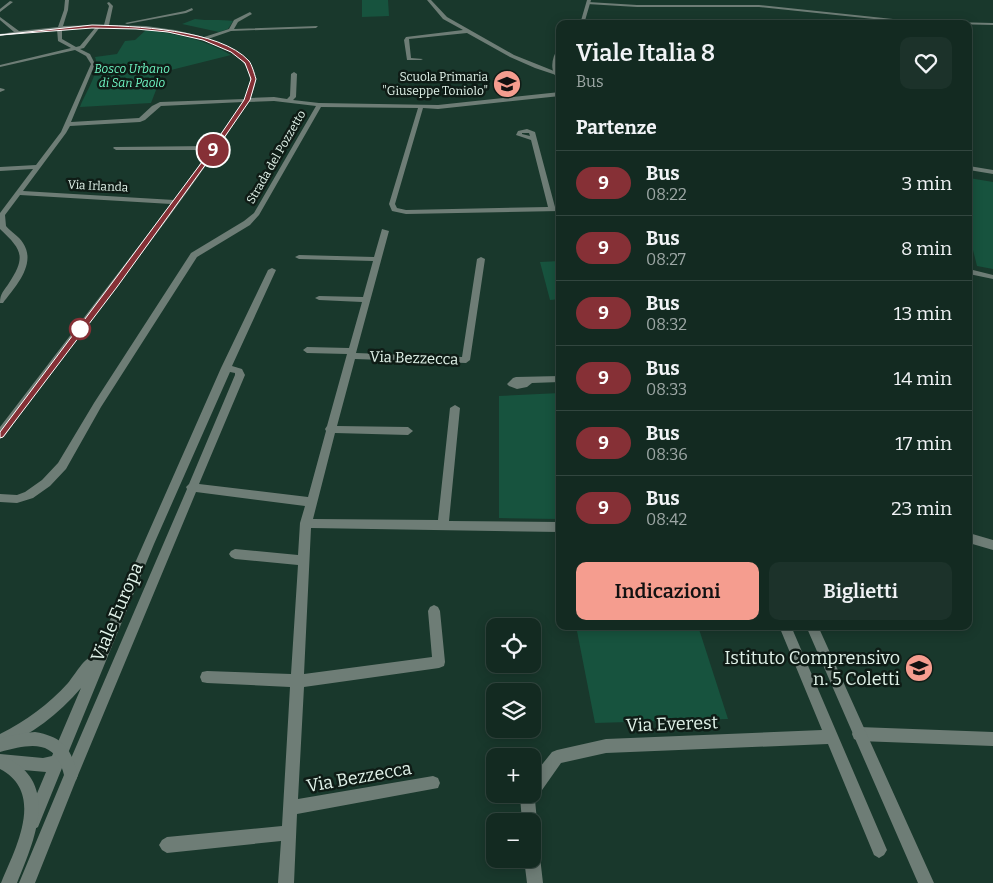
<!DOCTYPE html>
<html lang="it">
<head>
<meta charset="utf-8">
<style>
  :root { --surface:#132a21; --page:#1c322a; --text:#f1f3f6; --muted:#9da7a5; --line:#32463f; --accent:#f59d8f }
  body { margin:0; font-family:Bitter,serif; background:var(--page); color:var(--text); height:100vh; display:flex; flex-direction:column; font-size:19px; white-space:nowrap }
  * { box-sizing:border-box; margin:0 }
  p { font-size:16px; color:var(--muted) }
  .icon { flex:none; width:28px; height:28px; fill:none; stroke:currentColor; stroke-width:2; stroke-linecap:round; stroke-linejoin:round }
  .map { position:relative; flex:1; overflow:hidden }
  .sheet { position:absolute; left:556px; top:20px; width:416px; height:610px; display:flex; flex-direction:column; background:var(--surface); border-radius:10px; box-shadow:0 2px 12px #0003,0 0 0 1px var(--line) }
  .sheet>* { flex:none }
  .badge { padding:0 10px; border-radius:16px; font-size:18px; line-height:32px }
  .controls { position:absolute; left:486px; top:618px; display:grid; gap:10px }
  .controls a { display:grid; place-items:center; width:55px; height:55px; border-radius:10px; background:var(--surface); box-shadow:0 2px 12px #0003,0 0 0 1px var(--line); font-size:25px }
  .map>.badge { position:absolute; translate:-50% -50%; box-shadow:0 0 0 2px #fff }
  h2 { padding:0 20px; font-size:19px; line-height:45px }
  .round { display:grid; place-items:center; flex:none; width:52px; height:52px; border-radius:10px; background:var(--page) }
  .overview { display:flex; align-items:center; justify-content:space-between; height:85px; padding:0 20px }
  h1 { font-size:24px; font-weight:600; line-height:38px }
  .cta { display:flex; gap:10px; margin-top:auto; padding:10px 20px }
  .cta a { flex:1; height:58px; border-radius:10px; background:var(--accent); color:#111; font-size:20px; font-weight:600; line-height:58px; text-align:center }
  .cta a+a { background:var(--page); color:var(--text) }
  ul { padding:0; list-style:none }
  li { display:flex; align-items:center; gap:15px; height:65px; padding:0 20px; border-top:1px solid var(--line) }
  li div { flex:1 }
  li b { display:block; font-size:19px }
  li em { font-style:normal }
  li .badge { min-width:55px; font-weight:700; text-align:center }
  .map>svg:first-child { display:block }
</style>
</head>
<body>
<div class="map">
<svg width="993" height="883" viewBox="0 0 993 883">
  <rect width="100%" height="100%" fill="#19382c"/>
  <path fill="#17533e" d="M362,0H388L389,16L362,17Z
    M195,19C208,21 220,19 233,21L228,29L219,32L182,24Z
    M146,30C175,34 205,39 231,55L163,72L151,103L80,107C85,93 101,71 95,57L117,54L125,41L135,40Z
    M969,178L993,182V269L977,266L969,234Z
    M560,261V299L550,300L540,262Z
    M560,393V519L499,518V396Z
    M576,626H698L728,719L595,723Z"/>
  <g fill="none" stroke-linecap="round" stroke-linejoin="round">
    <path fill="#6e7d76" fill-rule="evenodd" d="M65,0H69L68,10L63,26L104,25L109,6L107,3L109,2L113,6L109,25L146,26L175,30L204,37L229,29L234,20L250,12L252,14L238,22L234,29L318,26L316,28L231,31L208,39C235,51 269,62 250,98L274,97L287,99L290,96L291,74L294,72L297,74L296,97L293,100L319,103L438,105L560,92V96L438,109L423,108L395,204L397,208L406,210L548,207L531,140L516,135L518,131L527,129L535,132L555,207H560V211L406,214L392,211L389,204L418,108L321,107L259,215L250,225L197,257L101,407L66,469L50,486L33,498L17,503L0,502V494L17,495L25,492L42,480L58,463L94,403L191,253L244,221L254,213L316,106L274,101L248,102C175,218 84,324 4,437L0,438V427L171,204L20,195L5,215L6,226C11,232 19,236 23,243C37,264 15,287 3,303H0C0,293 4,291 9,283C27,256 21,249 0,229V213L33,169L0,171V167L36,165L61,132L91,64L86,56L75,50L0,67V65L71,48L58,41L57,29L0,36V34L14,32L0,20V17L19,31L58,27L64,10ZM100,27C136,27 279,35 245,99L160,102L152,106L139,118L71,122L95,64L90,54L80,49L84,48ZM95,28L80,46L76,47L62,39V29ZM243,102L212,146L114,147L113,148L116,150H210L174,200L23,191L66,133L70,126L140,122L145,120L161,106ZM522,133H529L530,136L522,134Z
      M427,0H431L447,17L514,55L559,73L556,75L535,68L510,57L467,33L409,39L411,58L423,59L421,60H407L404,40L406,37L463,30L443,19Z
      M10,1L13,2L0,12V9Z
      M588,2L637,5H759L912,21L993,23V25L912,23L759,7H637L587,4Z
      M192,8L193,10L186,13L127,24L125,23L185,11Z
      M0,88L4,89L5,90L0,92Z
      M969,166L993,170V174L969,170Z
      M382,229L389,231L356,353L462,357L477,259L481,257L485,259L470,360L466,363L355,359L337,426L408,427L413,431L408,435L335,433L313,519L438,520L450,408L455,405L460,408L449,521L560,522V532L311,528L304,674L432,657L428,611L430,607L434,605L438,607L440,611L445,662L444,666L439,668L304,687L298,799L433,776L438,778L440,783L438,788L297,814L294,883H278L281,841L167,853L162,850L159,845L162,840L167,837L282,826L290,687L207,683L202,682L200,677L202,672L207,671L291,674L298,565L235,559L231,557L229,554L231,551L235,549L298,555L300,523L305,506L196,492L76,780L71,782L66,780L64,775L66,770L187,489L186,487L189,484L235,375V373L230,372L154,544L66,758L67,762L65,767L62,768L38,827L33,830L28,827L25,822L46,772L0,768V754L43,758L52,756L81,688C59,714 31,735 0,748V734C26,721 49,704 68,683C75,675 84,657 94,656L221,368L268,270L272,268L276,270L232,366L242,369L245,375L199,484L308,497L326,431L325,429L327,426L347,354L307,353L303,350L307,347L349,348L362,302L319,300L315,298L319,296L363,297L373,261L299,259L295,257L299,255L374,257Z
      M969,257L973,259V270L993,275V279L969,274Z
      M560,376V382L532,383L527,387L517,389L509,386L507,384L513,378L516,377Z
      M969,533L993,540V550L969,543Z
      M779,626H791L887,850L884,855L879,858L874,855L828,744L606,753L561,763L535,800L537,821L534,826L532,827V821H522L520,797L521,794H532V777L552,752L557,750L606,739L822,730Z
      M859,727L993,732V746L859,741L854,739L852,734L854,729Z
      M532,849L537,852L540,857L543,883H527L524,859H532Z"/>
    <path fill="#6e7d76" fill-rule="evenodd" d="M587,0H591L584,24H580Z
      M558,48H560L557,64L560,81C549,72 551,59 558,48Z
      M806,626H818L934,883H918Z
      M35,732C64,737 71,749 78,775L35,883H19L64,775C55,738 30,744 0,752V738L24,733Z
      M0,755C62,779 35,838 17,883H1C15,849 46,793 0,769Z"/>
  </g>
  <path fill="#863036" stroke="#fff" d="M92,25C132,26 220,29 249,61C252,65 254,73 256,79L250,100L206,164L117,287L3,437L0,438V432L112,283L202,162L244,100L251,79L245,63L231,52L203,40L168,32L136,29L92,28L0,35Z"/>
  <defs>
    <symbol id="school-disc" viewBox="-11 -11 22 22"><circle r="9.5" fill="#f59d8f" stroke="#0f1c16"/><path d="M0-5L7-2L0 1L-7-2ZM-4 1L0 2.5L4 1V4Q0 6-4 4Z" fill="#111"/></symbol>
  </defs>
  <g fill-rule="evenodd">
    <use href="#school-disc" x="491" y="68" width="32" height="32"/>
    <use href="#school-disc" x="903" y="652" width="32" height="32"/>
  </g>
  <circle fill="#fff" stroke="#863036" stroke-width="2.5" cx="80" cy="329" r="10"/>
  <g text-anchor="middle" stroke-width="5" stroke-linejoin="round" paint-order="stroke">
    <g font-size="12" font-style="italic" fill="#6ff7c4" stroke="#0f1c16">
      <text x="132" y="73">Bosco Urbano<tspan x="132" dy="14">di San Paolo</tspan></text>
    </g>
    <g font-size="12" fill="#e0f2e9" stroke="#0f1c16" text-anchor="end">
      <text x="488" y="81">Scuola Primaria<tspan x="488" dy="14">"Giuseppe Toniolo"</tspan></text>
    </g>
    <g font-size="12" fill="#e0f2e9" stroke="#0f1c16">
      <text transform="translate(276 157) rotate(-60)" y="4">Strada del Pozzetto</text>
      <text transform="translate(98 186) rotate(3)" y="4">Via Irlanda</text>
    </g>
    <g font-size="15" fill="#e0f2e9" stroke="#0f1c16">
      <text transform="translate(414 358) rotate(2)" y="5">Via Bezzecca</text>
    </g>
    <g font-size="18" fill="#e0f2e9" stroke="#0f1c16">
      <text transform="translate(117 612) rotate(-67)" y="6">Viale Europa</text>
      <text transform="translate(672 724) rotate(-2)" y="6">Via Everest</text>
      <text transform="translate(359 777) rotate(-10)" y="6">Via Bezzecca</text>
    </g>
    <g font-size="18" fill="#e0f2e9" stroke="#0f1c16" text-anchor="end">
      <text x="900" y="664">Istituto Comprensivo<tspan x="900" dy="21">n. 5 Coletti</tspan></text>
    </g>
  </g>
</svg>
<div class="controls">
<a><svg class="icon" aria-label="locate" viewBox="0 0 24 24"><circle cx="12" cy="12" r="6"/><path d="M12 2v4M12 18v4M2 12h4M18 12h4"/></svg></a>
<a><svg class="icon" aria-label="layers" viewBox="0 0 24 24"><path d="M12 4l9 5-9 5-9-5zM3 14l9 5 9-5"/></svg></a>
<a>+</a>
<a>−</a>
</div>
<b class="badge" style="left:213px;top:150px;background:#863036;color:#fff">9</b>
<section class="sheet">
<div class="overview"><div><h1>Viale Italia 8</h1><p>Bus</p></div><a class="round"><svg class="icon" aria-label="heart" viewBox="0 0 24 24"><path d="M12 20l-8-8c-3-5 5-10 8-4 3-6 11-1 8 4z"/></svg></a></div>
<h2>Partenze</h2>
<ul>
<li><span class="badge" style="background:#863036;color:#fff">9</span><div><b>Bus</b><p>08:22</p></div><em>3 min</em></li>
<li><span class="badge" style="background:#863036;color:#fff">9</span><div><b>Bus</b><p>08:27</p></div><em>8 min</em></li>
<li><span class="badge" style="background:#863036;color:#fff">9</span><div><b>Bus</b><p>08:32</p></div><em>13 min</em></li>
<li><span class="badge" style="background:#863036;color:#fff">9</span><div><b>Bus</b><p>08:33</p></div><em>14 min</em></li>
<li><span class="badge" style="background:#863036;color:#fff">9</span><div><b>Bus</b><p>08:36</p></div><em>17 min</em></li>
<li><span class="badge" style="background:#863036;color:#fff">9</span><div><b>Bus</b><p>08:42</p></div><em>23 min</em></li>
</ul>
<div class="cta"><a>Indicazioni</a><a>Biglietti</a></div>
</section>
</div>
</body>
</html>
